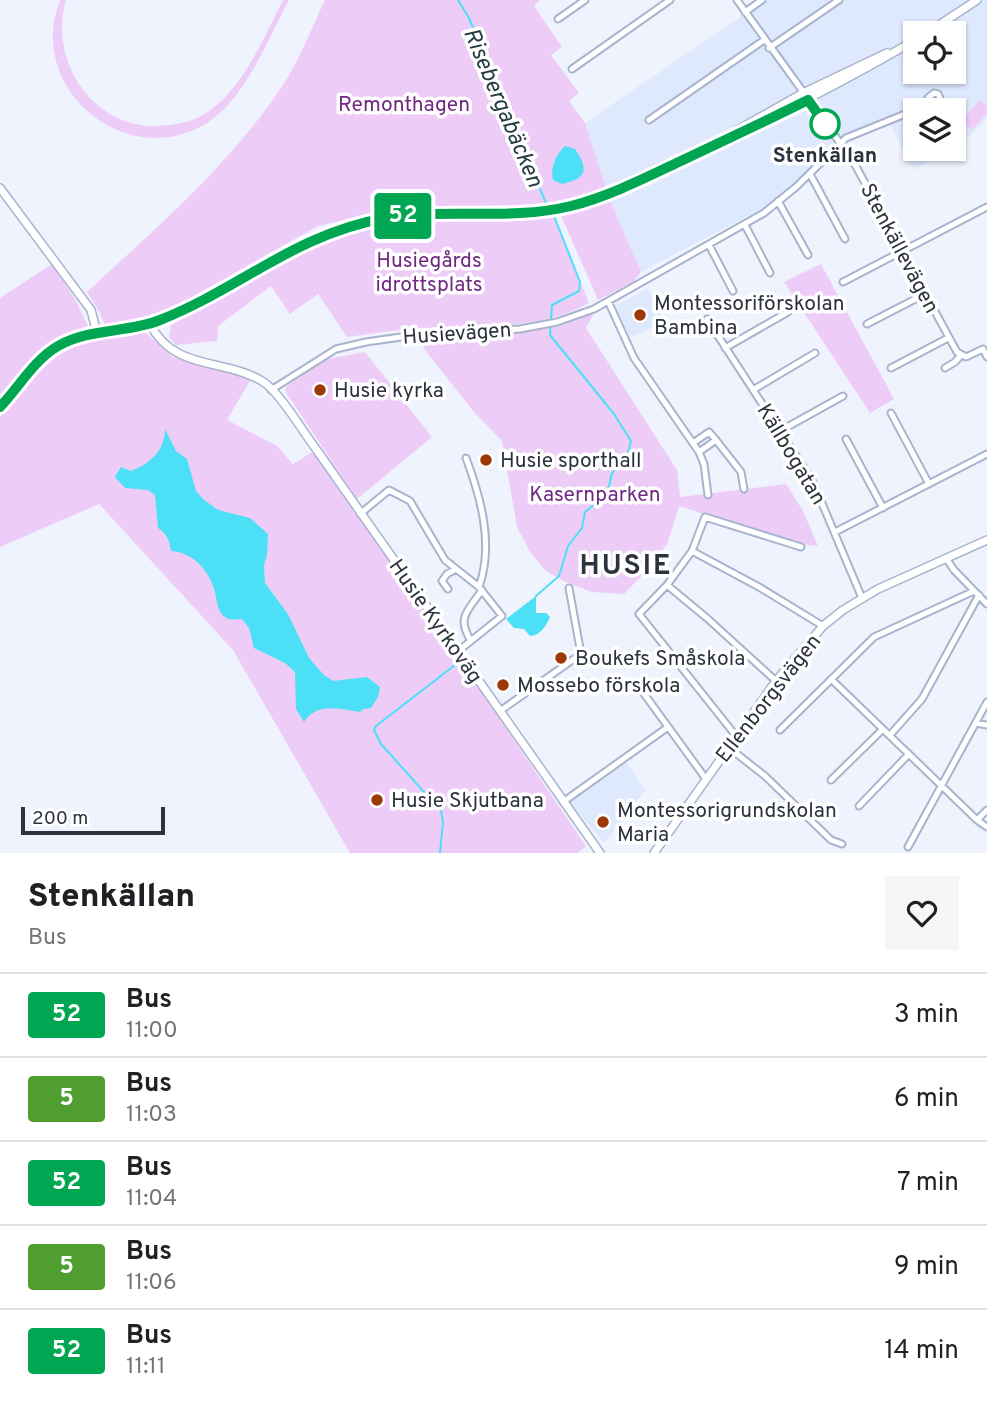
<!DOCTYPE html>
<html lang="en">
<head>
<meta charset="utf-8">
<style>
  :root { --surface:#fff; --page:#f6f6f6; --text:#202124; --muted:#757577; --line:#e0e0e0 }
  body { margin:0; font-family:Overpass,sans-serif; background:var(--page); color:var(--text); height:100vh; display:flex; flex-direction:column; font-size:26px; white-space:nowrap }
  * { box-sizing:border-box; margin:0 }
  p { font-size:23px; color:var(--muted) }
  .icon { flex:none; width:38px; height:38px; fill:none; stroke:currentColor; stroke-width:2; stroke-linecap:round; stroke-linejoin:round }
  .map { position:relative; height:853px; overflow:hidden }
  .panel { display:flex; flex-direction:column; background:var(--surface); flex:1 }
  .panel>* { flex:none }
  .badge { padding:0 14px; border-radius:5px; font-size:24px; line-height:46px }
  .tools { position:absolute; left:903px; top:21px; display:grid; gap:14px }
  .tools a { display:grid; place-items:center; width:63px; height:63px; border-radius:0px; background:var(--surface); box-shadow:0 2px 5px #0004; font-size:35px }
  .scale { position:absolute; left:21px; bottom:18px; width:144px; box-sizing:border-box; padding-left:7px; border:4px solid #2d333c; border-top:0; font-size:19px; line-height:24px; white-space:nowrap; color:#2d333c; -webkit-text-stroke:5px #fff; paint-order:stroke }
  .map>.badge { position:absolute; translate:-50% -50%; box-shadow:0 0 0 4px #fff }
  .round { display:grid; place-items:center; flex:none; width:74px; height:74px; border-radius:0px; background:var(--page) }
  .headline { display:flex; align-items:center; justify-content:space-between; height:119px; padding:0 28px }
  h1 { font-size:33px; font-weight:800; line-height:52px }
  ul { padding:0; list-style:none }
  li { display:flex; align-items:center; gap:21px; height:84px; padding:0 28px; border-top:2px solid var(--line) }
  li div { flex:1 }
  li b { display:block; font-size:26px }
  li em { font-style:normal }
  li .badge { min-width:77px; font-weight:700; text-align:center }
  .map>svg:first-child { display:block }
</style>
</head>
<body>
<div class="map">
<svg width="987" height="853" viewBox="0 0 987 853">
  <rect width="100%" height="100%" fill="#eef3fe"/>
  <path fill="#dfe9fd" fill-rule="evenodd" d="M765,0H987V117L973,133L954,145V110H915V149H948L914,170L887,118L846,135L803,176L770,204L641,272L611,203L585,123ZM915,33H954V72H915Z
    M648,288L665,323L630,337L616,306Z
    M625,760L645,790L604,843L569,801Z"/>
  <path fill="#eeccf8" d="M60,0H66C47,65 99,136 169,125C184,123 197,120 209,111C245,86 263,38 283,0H289C268,39 245,99 207,123C126,173 25,88 60,0Z
    M325,0H540L534,6L562,47L551,55L579,93L569,101L585,123L611,203L641,272L633,282L598,300L556,204L393,208L318,226L158,316L105,326L100,313L87,292C159,225 235,161 288,77C302,53 313,25 325,0Z
    M980,100L987,106V113L972,130L961,121Z
    M422,216L520,219L554,216L589,303C538,332 473,325 416,329C393,330 370,334 347,337L318,294L290,314L271,286L218,326L217,341L176,345L169,337L171,325L274,266L336,237L367,225Z
    M52,264L76,301L88,326L43,351L0,401V298Z
    M821,264L894,399L870,413L784,282Z
    M594,313L586,328L677,470L680,497L786,484L803,511L818,546L796,544L679,506L668,542L654,563L624,594L592,592L568,583L546,571L530,552L517,527L502,441L473,411L419,342L560,326Z
    M139,332L146,333L173,357L251,379L227,420L277,446L293,464L314,451L369,527L586,846L578,853H350L233,650L99,504L0,547V417L46,362L81,340Z
    M365,352L432,437L357,499L285,391L286,387L322,360Z"/>
  <path fill="#4be0f6" d="M565,146L575,149C589,169 587,179 562,184L553,180C550,168 556,154 565,146Z
    M165,429L176,451L187,459L196,491L203,499L218,510L250,518L268,534L267,555L264,565L265,583L288,614L309,658L324,675L333,681L367,677L380,687L378,697L371,708L363,709L360,712C339,709 317,702 304,722L296,709L295,672L285,663L254,648L249,628L242,619C236,619 230,621 225,617C216,611 217,595 213,586C206,567 191,552 171,551C170,541 167,534 158,528L155,495L148,490L125,488L115,477L121,467L131,471C150,464 165,450 165,429Z
    M536,596V613H546L550,617C546,626 540,636 530,636L524,629L514,628L506,619Z"/>
  <g fill="none" stroke-linecap="round" stroke-linejoin="round">
    <path stroke="#4be0f6" stroke-width="2" d="M458,0L469,18L548,208
      M536,596L559,576L568,546L582,528L585,512L607,494L612,473L627,457L631,441L614,414L550,335L552,305L579,291L580,282L554,216H550L549,213
      M440,853L443,822L441,811L381,744L374,730L376,726L455,665"/>
    <defs>
      <path id="street" d="M737,0L853,161L957,352L966,357L983,349L987,357
        M745,12L762,0
        M558,19L585,0
        M769,48L839,0
        M572,69L670,0
        M916,110L937,103L940,98L938,94L934,93L928,98L930,104
        M649,120L764,40
        M810,174L845,239
        M778,201L808,255
        M745,225L770,273
        M709,245L733,291
        M843,282L987,207
        M608,301L634,358L699,452L716,440L709,432L693,443
        M707,319L813,482L862,598
        M867,324L925,294
        M725,348L788,312
        M891,368L948,338
        M945,368L955,362L961,355
        M271,390L336,349L366,342L401,337L520,329L557,322L594,309L764,213L796,187L846,138L915,110
        M753,390L815,353
        M891,413L929,484
        M780,431L843,396
        M846,439L883,508
        M716,440L741,472L744,489
        M699,452L704,464L708,495
        M466,458C481,498 494,545 479,587
        M360,514L389,490L410,501L445,560L479,587L502,616L457,652
        M835,532L987,454
        M692,551L759,587L823,626
        M946,558L954,570L987,604
        M667,585L708,619L776,681
        M448,589L442,581L447,574L456,569
        M471,641C456,617 468,611 482,590
        M831,679L977,820L987,827
        M637,684L706,779
        M500,711L581,654L569,588
        M976,723L987,725
        M780,730L874,637L974,591
        M890,735L922,699L979,595
        M736,736L639,614L667,585L692,551L705,517L801,547
        M728,747L765,776L831,840L842,844
        M831,780L883,729
        M563,802L668,727
        M859,806L909,754
        M977,820L987,810
        M908,847L987,702"/>
      <path id="secondary" d="M927,33L977,0
        M736,131L803,93L887,53
        M0,188L91,310L97,333
        M150,324C174,371 223,358 262,381C279,391 303,432 316,449L600,853
        M0,407C18,387 34,360 58,346C89,328 127,333 160,320C241,289 299,231 390,218C458,208 527,223 594,200C628,187 662,170 695,154C770,119 844,82 915,40
        M654,853L776,681L823,626L843,610L878,589L987,540"/>
    </defs>
    <use href="#street" stroke="#a8b4cd" stroke-width="9"/>
    <use href="#secondary" stroke="#a8b4cd" stroke-width="10"/>
    <use href="#street" stroke="#fff" stroke-width="5"/>
    <use href="#secondary" stroke="#fff" stroke-width="7"/>
  </g>
  <g fill="none" stroke-linecap="round" stroke-linejoin="round">
    <defs>
      <path id="line" d="M0,407C19,387 34,360 58,346C89,328 128,333 160,320C241,288 295,234 386,218C448,208 510,221 571,206C610,196 647,177 683,160C725,140 766,121 808,100L825,124"/>
    </defs>
    <use href="#line" stroke="#fff" stroke-width="16"/>
    <use href="#line" stroke="#00a651" stroke-width="10"/>
  </g>
  <circle fill="#fff" stroke="#00a651" stroke-width="3.5" cx="825" cy="124" r="14"/>
  <g fill="#9d3809" stroke="#fff" stroke-width="2.5">
    <circle cx="640" cy="315" r="7"/>
    <circle cx="320" cy="390" r="7"/>
    <circle cx="486" cy="460" r="7"/>
    <circle cx="561" cy="658" r="7"/>
    <circle cx="503" cy="685" r="7"/>
    <circle cx="377" cy="800" r="7"/>
    <circle cx="603" cy="822" r="7"/>
  </g>
  <g text-anchor="middle" stroke-width="7" stroke-linejoin="round" paint-order="stroke">
    <g font-size="21" fill="#702883" stroke="#fff">
      <text x="404" y="111">Remonthagen</text>
      <text x="429" y="267">Husiegårds<tspan x="429" dy="24">idrottsplats</tspan></text>
      <text x="595" y="501">Kasernparken</text>
    </g>
    <g font-size="21" font-weight="bold" fill="#2d333c" stroke="#fff">
      <text x="825" y="162">Stenkällan</text>
    </g>
    <g font-size="21" fill="#2d333c" stroke="#fff">
      <text transform="translate(900 248) rotate(62)" y="7">Stenkällevägen</text>
      <text transform="translate(457 333) rotate(-4)" y="7">Husievägen</text>
      <text transform="translate(792 454) rotate(59)" y="7">Källbogatan</text>
      <text transform="translate(436 621) rotate(55)" y="7">Husie Kyrkoväg</text>
      <text transform="translate(768 698) rotate(-52)" y="7">Ellenborgsvägen</text>
    </g>
    <g font-size="21" fill="#2d333c" stroke="#fff" text-anchor="start">
      <text x="654" y="310">Montessoriförskolan<tspan x="654" dy="24">Bambina</tspan></text>
      <text x="334" y="397">Husie kyrka</text>
      <text x="500" y="467">Husie sporthall</text>
      <text x="575" y="665">Boukefs Småskola</text>
      <text x="517" y="692">Mossebo förskola</text>
      <text x="391" y="807">Husie Skjutbana</text>
      <text x="617" y="817">Montessorigrundskolan<tspan x="617" dy="24">Maria</tspan></text>
    </g>
    <g font-size="23" font-style="italic" fill="#233c40" stroke="#fff">
      <text transform="translate(504 107) rotate(67)" y="8">Risebergabäcken</text>
    </g>
    <g font-size="28" font-weight="bold" letter-spacing="2" fill="#2d333c" stroke="#fff">
      <text x="626" y="574">HUSIE</text>
    </g>
  </g>
</svg>
<div class="tools">
<a><svg class="icon" aria-label="locate" viewBox="0 0 24 24"><circle cx="12" cy="12" r="6"/><path d="M12 2v4M12 18v4M2 12h4M18 12h4"/></svg></a>
<a><svg class="icon" aria-label="layers" viewBox="0 0 24 24"><path d="M12 4l9 5-9 5-9-5zM3 14l9 5 9-5"/></svg></a>
</div>
<div class="scale">200 m</div>
<b class="badge" style="left:403px;top:216px;background:#00a651;color:#fff">52</b>
</div>
<section class="panel">
<div class="headline"><div><h1>Stenkällan</h1><p>Bus</p></div><a class="round"><svg class="icon" aria-label="heart" viewBox="0 0 24 24"><path d="M12 20l-8-8c-3-5 5-10 8-4 3-6 11-1 8 4z"/></svg></a></div>
<ul>
<li><span class="badge" style="background:#00a651;color:#fff">52</span><div><b>Bus</b><p>11:00</p></div><em>3 min</em></li>
<li><span class="badge" style="background:#509e2f;color:#fff">5</span><div><b>Bus</b><p>11:03</p></div><em>6 min</em></li>
<li><span class="badge" style="background:#00a651;color:#fff">52</span><div><b>Bus</b><p>11:04</p></div><em>7 min</em></li>
<li><span class="badge" style="background:#509e2f;color:#fff">5</span><div><b>Bus</b><p>11:06</p></div><em>9 min</em></li>
<li><span class="badge" style="background:#00a651;color:#fff">52</span><div><b>Bus</b><p>11:11</p></div><em>14 min</em></li>
</ul>
</section>
</body>
</html>
